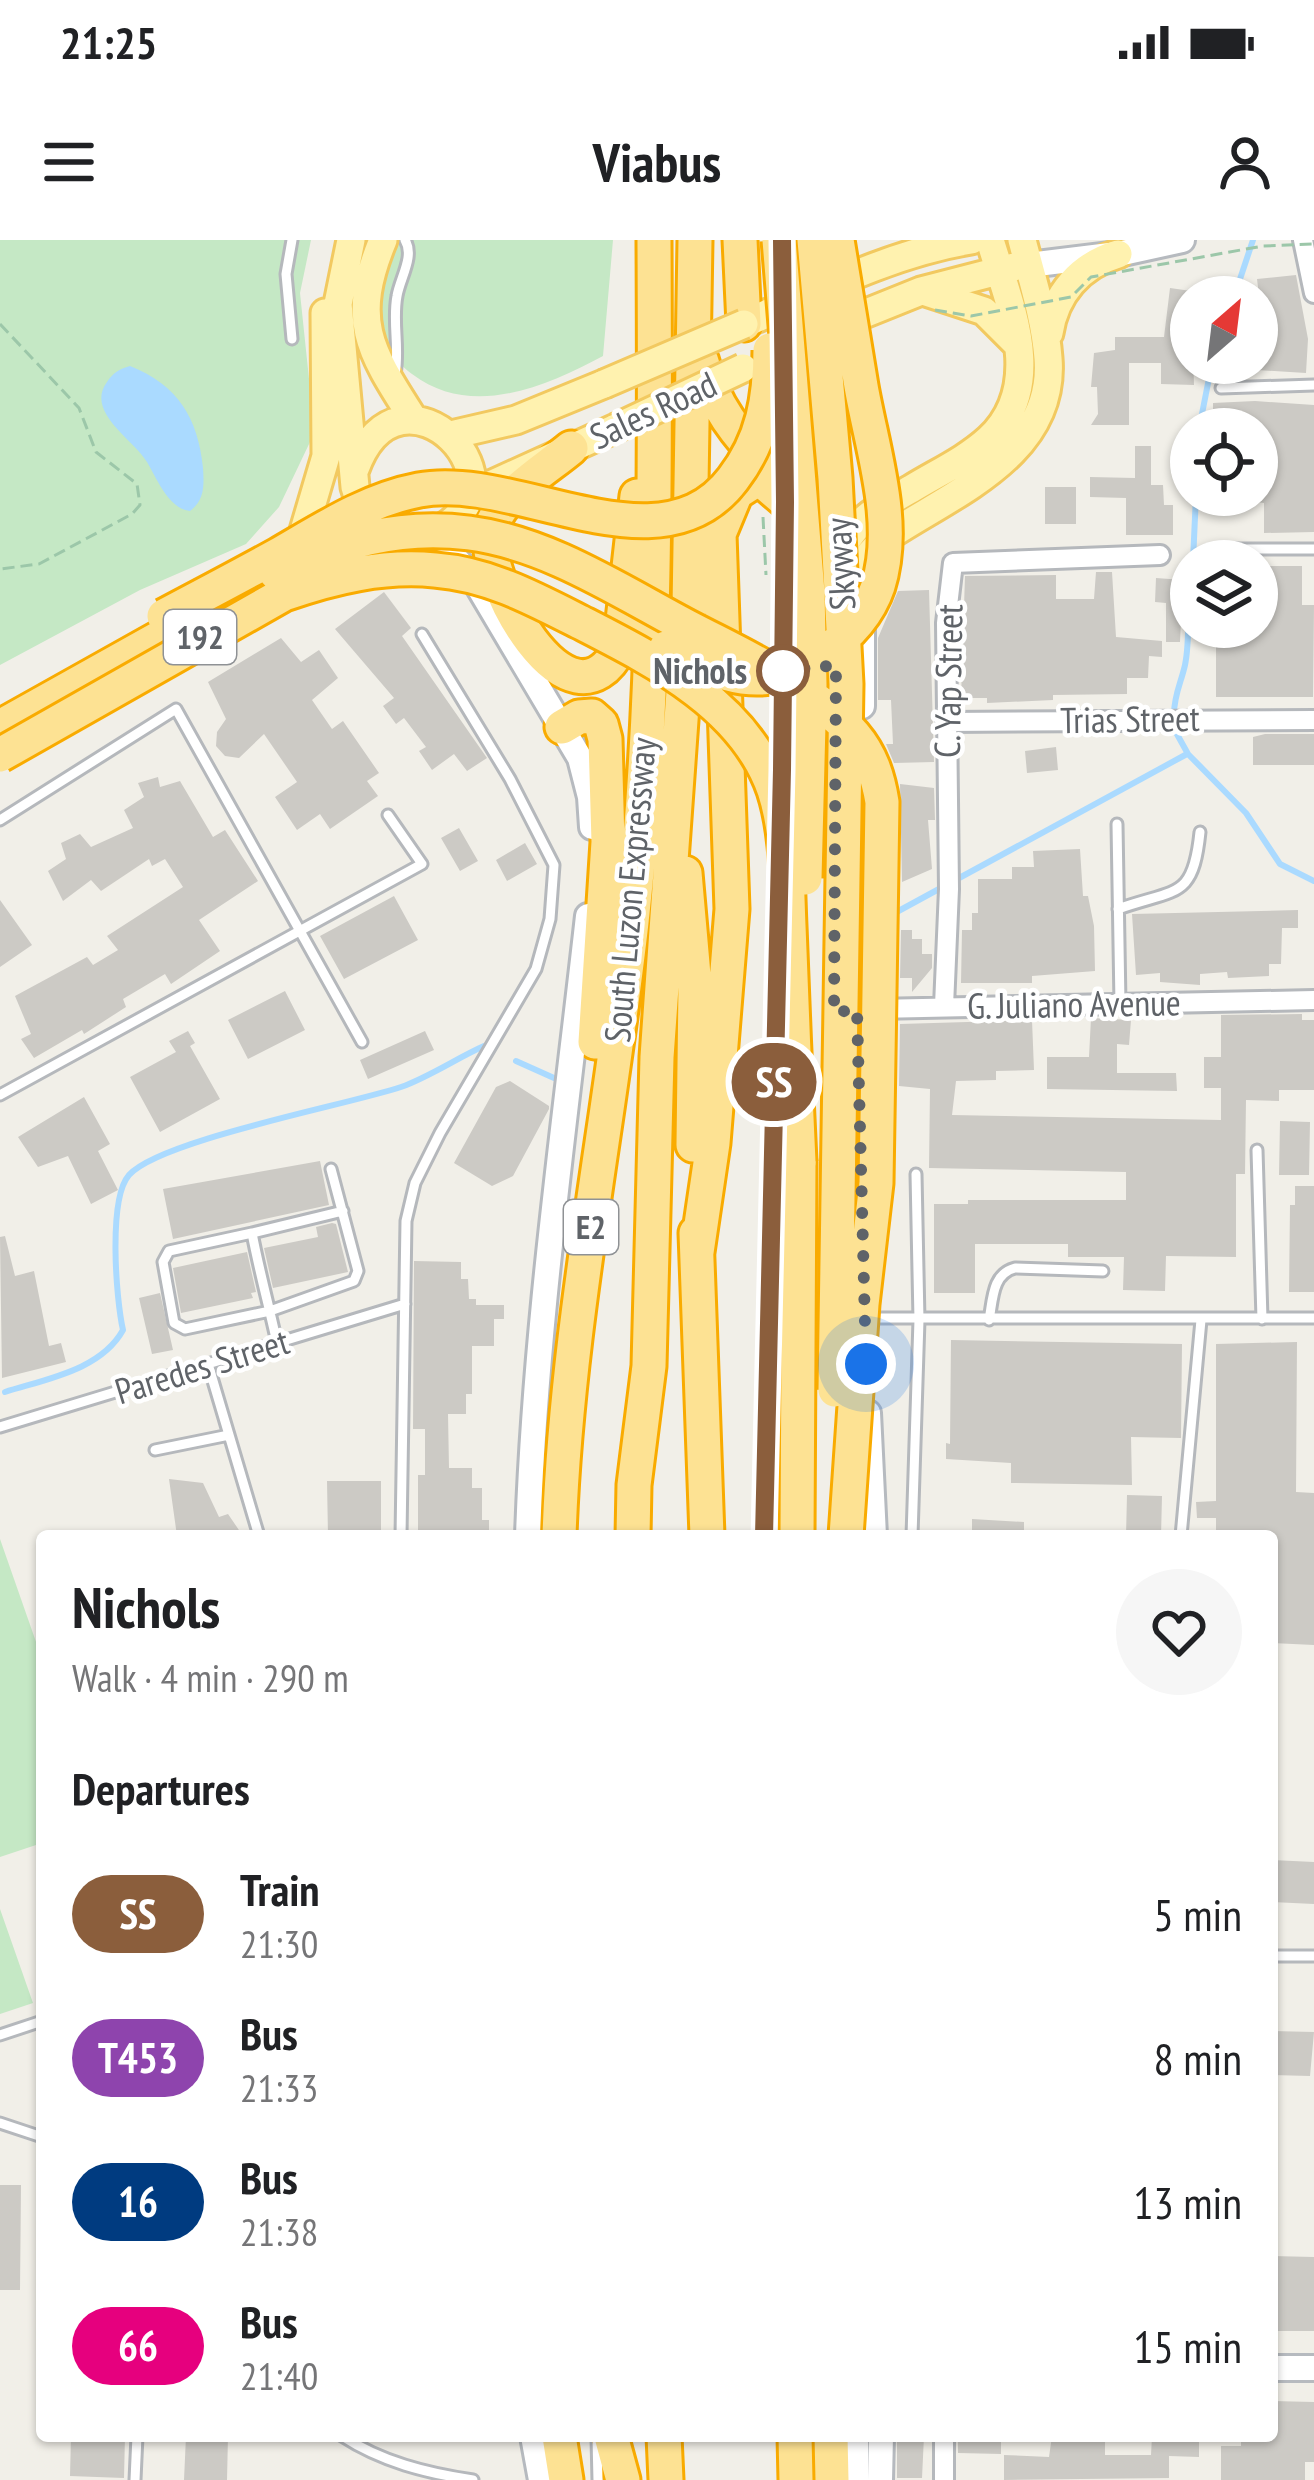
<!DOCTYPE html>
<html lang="en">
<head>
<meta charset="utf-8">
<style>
  :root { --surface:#fff; --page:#f6f6f6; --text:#202124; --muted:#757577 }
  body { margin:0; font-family:"PT Sans Narrow",sans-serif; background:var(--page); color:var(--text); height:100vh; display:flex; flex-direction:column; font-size:45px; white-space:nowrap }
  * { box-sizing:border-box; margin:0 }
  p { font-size:39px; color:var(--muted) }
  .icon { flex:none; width:66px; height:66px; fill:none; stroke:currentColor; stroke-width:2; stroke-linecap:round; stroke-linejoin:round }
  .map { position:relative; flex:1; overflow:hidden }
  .details { position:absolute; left:36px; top:1290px; width:1242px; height:912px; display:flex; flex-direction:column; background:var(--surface); border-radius:12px; box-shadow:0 3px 9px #0004 }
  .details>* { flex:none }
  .badge { padding:0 24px; border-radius:39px; font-size:42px; line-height:78px }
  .needle { width:78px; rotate:28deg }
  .fabs { position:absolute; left:1170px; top:36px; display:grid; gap:24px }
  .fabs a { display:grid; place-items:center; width:108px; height:108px; border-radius:50%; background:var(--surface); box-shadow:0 3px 9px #0004; font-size:60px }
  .you { position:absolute; width:60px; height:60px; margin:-30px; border:9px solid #fff; border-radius:50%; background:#1a73e8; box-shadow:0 0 0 18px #1a73e833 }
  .map>.badge { position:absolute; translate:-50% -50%; box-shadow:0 0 0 6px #fff }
  h2 { padding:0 36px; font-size:45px; line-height:108px }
  .round { display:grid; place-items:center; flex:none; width:126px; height:126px; border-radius:63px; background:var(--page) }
  .head { display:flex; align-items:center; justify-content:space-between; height:204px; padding:0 36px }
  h1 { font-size:57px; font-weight:600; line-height:90px }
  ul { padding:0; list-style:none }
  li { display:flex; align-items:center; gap:36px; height:144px; padding:0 36px }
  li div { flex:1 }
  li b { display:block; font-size:45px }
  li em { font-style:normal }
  li .badge { min-width:132px; font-weight:700; text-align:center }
  .status { display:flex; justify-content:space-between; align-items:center; height:84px; padding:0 60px; background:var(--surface); direction:ltr }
  .status svg { height:33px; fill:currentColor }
  header { display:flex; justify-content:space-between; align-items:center; height:156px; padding:0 36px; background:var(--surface); font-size:54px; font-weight:600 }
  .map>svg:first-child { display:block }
</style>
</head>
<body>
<div class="status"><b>21:25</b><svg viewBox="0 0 49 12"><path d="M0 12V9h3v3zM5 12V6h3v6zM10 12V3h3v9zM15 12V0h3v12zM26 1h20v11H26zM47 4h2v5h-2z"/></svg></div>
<header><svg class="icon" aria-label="menu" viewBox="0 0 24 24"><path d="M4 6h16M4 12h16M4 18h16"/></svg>Viabus<svg class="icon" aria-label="person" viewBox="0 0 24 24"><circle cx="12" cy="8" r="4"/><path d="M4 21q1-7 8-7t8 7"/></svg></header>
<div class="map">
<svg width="1314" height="2240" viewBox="0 0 1314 2240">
  <rect width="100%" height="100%" fill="#f1efe8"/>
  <path fill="#c5e8c5" d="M0,0H311L300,53L313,177L310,202L279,267L246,304L140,350L0,425Z
    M396,0H613L603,116C545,147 471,179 412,134C389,117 376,92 378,62C379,42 390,20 396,0Z
    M0,1299L42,1419V1603L0,1617Z
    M0,1669L33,1763L0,1774Z"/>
  <path fill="#aadaff" d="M130,126C178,145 198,178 203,228C204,245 205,260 190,271C169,269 157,239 147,222C133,199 85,172 107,142C113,133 119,129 130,126Z"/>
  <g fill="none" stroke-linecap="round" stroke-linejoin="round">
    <path stroke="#aadaff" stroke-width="6" d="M1234,57L1253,0
      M1199,189L1212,123
      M1193,321L1196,255
      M1174,474C1174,455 1181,443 1185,425C1191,396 1186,363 1191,333
      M1173,487L1188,514L1246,573L1280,624L1314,641
      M893,674L1187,514
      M516,821L554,838
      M5,1152C46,1139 101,1130 123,1090C116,1059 108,959 129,935C160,900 347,865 401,847C429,837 457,818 484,806"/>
  </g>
  <path fill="#cccac5" d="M1296,35L1308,99L1306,133L1257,130V96L1264,97L1257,39Z
    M1170,48L1191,51L1194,145L1161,144V123H1129V185H1091L1098,174L1097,147H1091L1094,113L1115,110V97H1164Z
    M1255,161L1314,165V292L1264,293V263L1257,262V189H1213V163Z
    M1135,206H1151V245H1163L1164,265H1173V295H1126V258L1090,257V237L1135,238Z
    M1045,247H1076V284H1045Z
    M1257,326H1302V365H1314L1313,457H1216V387H1257Z
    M1096,332H1112L1116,397L1162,401V417L1149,416L1148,438H1127V454L1053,455V460L987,463V458H961L965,336L1056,335V359H1094Z
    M1156,338L1183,340L1180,402H1166V363L1155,362Z
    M929,350L934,522L894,523L886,504H893L891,460H878V398L898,351Z
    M384,352L411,388L402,396L487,518L467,531L454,514L432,530L419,511L426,507L404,478L396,484L383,466L394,458L335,389Z
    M281,398L301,422L319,410L338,438L312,460L332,489L343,481L379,533L367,541L378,556L330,589L320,574L297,590L275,557L297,542L264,494L239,518L225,516L216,506L217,492L226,479L208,442Z
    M1265,494H1314V525H1253V497Z
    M1056,507L1058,530L1027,533L1025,511Z
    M158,537L160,547L180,541L213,597L225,590L258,641L199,680L220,711L171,744L165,734L123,759L126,767L84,794L82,790L34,818L21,799L31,794L15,756L87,717L93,725L118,710L107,696L183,647L165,619L152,626L149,619L101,651L91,640L63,661L48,631L66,619L61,603L80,594L91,607L133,588L124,570L144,557L138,543Z
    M900,544L934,548L935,580H928L932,629L902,642Z
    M459,588L478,621L460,631L441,598Z
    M525,603L537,624L507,641L496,620Z
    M1080,609L1083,656H1088L1094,686L1095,731L1032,736V743H961L962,690H972V673H978V639H1012V627H1034L1033,611Z
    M394,656L418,700L344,739L320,696Z
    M0,660L32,705L0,727Z
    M1298,670V688H1282L1281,724H1269V736L1228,738L1227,732L1200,734V745L1160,742V733L1136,735L1132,674Z
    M901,690H912V699H922V714H932V728L912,752V738H900Z
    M285,751L305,790L248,819L228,780Z
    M1302,774V780H1314V850H1279V861L1246,860L1245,934H1236V1017L1166,1016L1165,1051L1123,1050L1124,1017H1068V1004H975V1053H934V964H968V960H1126V932L929,928L930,849L899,846L900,784L1032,780L1034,830L996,831V840L956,841L952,875L1221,880V848H1204V817H1221V775Z
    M1091,778L1131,780L1129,805L1117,804V833H1176L1177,851L1047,849V817H1089Z
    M188,791L195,803L190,806L220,859L160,892L130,837L176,812L169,801Z
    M425,791L434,810L368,839L360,820Z
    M510,841L549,866V869L513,936L492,946L454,923L496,847Z
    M84,857L110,904L98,911L118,950L91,964L68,916L38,927L18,897Z
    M1280,881L1310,882L1309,935H1279Z
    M320,921L329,965L173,999L163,949Z
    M1295,946H1314V1052H1289L1290,965H1295Z
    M332,983L336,984L348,1032L273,1048L264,1008L318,997L316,987Z
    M5,996L15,1036L34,1031L49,1106L61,1103L66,1122L2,1138L0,997Z
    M247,1012L256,1052L251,1053L253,1058L181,1073L173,1028Z
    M414,1021L461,1022V1039H468L469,1059H476V1065H504V1079H494V1106H472V1154H466V1174H448L449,1228H472V1248H482V1280H489V1296H418V1235H425V1189H413Z
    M160,1053L173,1110L152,1114L139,1058Z
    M951,1100L1182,1104L1181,1198L1131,1197L1132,1245L1011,1243V1223L946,1219V1203L950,1204Z
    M1297,1102L1296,1252L1314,1253V1405L1272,1403V1296H1216V1278H1197L1196,1262L1216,1261V1104Z
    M169,1239L203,1243L219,1277L228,1274L243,1296H177Z
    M327,1241H381V1296H328Z
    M1127,1255L1162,1256L1161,1296H1126Z
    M972,1279L1024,1282V1296H972Z
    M1272,1620L1314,1622V1664L1272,1662Z
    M1272,1791L1314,1792L1310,1836L1272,1835Z
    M0,1945H21L20,2050H0Z
    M1272,2016L1314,2017V2091H1272Z
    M1272,2161L1314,2162V2222H1305V2240H1221V2206H1241V2196H1272Z
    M71,2196H125L124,2238L70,2236Z
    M186,2196H228L227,2240H184Z
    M897,2196H924L922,2238H897Z
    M958,2196H1001V2214L958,2213Z
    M1052,2196L1105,2199V2215H1151L1152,2196H1199V2217L1169,2216V2238L1004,2240V2215L1049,2217Z"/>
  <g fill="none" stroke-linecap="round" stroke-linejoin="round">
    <defs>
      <path id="lane" d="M292,99L286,34L292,0
        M395,134C400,108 392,82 397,56C400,38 415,16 405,0
        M1221,148L1314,145
        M1220,309H1314
        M0,580L176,469L362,802
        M1117,584L1120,764
        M1118,669C1177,648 1193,660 1200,592
        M0,855L422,624L388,575
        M1257,910L1262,1079
        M252,993L343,971
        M869,1078H1314
        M989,1080C993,1059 992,1034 1015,1028L1103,1031
        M277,1103C269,1066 259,1030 252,993L169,1011L163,1022L174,1083L185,1089L270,1071L354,1041L358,1031L331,929
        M208,1124L259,1296
        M0,1187L405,1064
        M155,1210L229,1195
        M401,1296L406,981L415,943L440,893L536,729L550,679L554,625L510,539L422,394
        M912,1296L919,1080L916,934
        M1181,1296L1201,1080
        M1272,1716H1314
        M0,1795L42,1781
        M0,1883L42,1897
        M342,2196C382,2222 426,2233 473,2240
        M597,2198L598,2240
        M135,2240L137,2196"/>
      <path id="street" d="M1303,0L1314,53
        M946,482L1314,480
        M944,766L949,649L946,383L953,323L1160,315
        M875,769L1314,760
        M944,2240V2196"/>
      <path id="secondary" d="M1029,25L1118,14L1182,0
        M434,293L475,341L580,518L590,557L592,587
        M862,369V466
        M858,694L862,513
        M857,753L862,916
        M868,1173L874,1296
        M528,1296C535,1089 565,882 588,676
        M1272,2128H1314
        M533,2196L541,2240
        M856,2196V2240
        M880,2240L881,2196"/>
      <path id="primary" d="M351,0L338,64L355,247L361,266L376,283
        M383,0C349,82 370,111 414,180
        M926,52L984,71L1015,102
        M744,84C818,51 891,13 971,0
        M834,86L921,51L1014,27
        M1049,93C1055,54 1080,25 1118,14
        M451,195L516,180L604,144
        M355,229C400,105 542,250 429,294
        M473,253L616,188
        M303,294L326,216L325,73
        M842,308C858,278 883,265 911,249C937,233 966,220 989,199C1047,145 1009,64 990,0
        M862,333L870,314L884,299C950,254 1056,216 1048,118C1045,78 1032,39 1022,0"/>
      <path id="highway" d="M740,0L744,84
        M702,122C713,165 738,196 769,228
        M571,208C546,229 503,254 492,285C475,333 571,505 620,407L637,256
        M0,487L211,369
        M562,487L579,477L592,476L601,484L605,499L608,602L595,802
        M685,633L695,747L693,905
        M696,993L707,1296
        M697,1012L713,903L732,669L719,294L736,253L756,240L767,245L817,288
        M559,1296C566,1090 609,887 632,682C657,455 655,227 654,0
        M633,1296L634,1245L649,1126L657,817L689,368L695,0
        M797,1296L799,922
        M559,2196L566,2240
        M611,2196L623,2240
        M664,2196L666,2240
        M795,2196L796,2240
        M831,2196L832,2240"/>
    </defs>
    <use href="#lane" stroke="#b5b8bc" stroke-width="15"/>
    <use href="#street" stroke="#b5b8bc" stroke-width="24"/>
    <use href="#secondary" stroke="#b6babf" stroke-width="30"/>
    <use href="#primary" stroke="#f2c960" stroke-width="33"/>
    <use href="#highway" stroke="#f9ab00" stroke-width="39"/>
    <path stroke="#9cc7a9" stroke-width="3" stroke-dasharray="12 6" stroke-linecap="butt" d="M0,84L79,168L96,212L137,244L140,265L132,274L39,324L0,329
      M763,277L766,335"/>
    <use href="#lane" stroke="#fff" stroke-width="9"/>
    <use href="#street" stroke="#fff" stroke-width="18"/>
    <use href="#secondary" stroke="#fff" stroke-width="24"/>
    <use href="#primary" stroke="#fff2af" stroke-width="27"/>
    <use href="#highway" stroke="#fde293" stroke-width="33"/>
    <defs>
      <path id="primary-bridge" d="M604,144L744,84
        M616,188L743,128"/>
      <path id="highway-bridge" d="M779,0L808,352L810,445L805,638
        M814,0L835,238L846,444L835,1150
        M276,333C338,302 398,284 469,293C547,303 618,350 686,386C743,416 811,445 854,495C871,515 878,537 882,562L876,943L862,1064L846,1296
        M164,376C202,356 240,336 278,315C323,289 367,260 419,250C516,231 660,336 733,239C763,200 770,158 770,110
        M666,408C720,436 766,455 820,416C846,398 868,376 878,346C898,283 872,209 861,146C853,97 845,49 837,0
        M0,515L284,354C333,337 383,325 435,330C488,334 533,358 580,382C654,420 745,465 774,550C788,593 787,641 789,686C792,765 795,843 799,922"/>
    </defs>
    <use href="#primary-bridge" stroke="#f2c960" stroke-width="33" stroke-linecap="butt"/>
    <use href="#highway-bridge" stroke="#f9ab00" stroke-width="39" stroke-linecap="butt"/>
    <path stroke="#9cc7a9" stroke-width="3" stroke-dasharray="12 6" stroke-linecap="butt" d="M935,70L971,76L1071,57L1091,37L1263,6L1314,4"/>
    <use href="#primary-bridge" stroke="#fff2af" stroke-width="27"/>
    <use href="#highway-bridge" stroke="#fde293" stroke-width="33"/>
  </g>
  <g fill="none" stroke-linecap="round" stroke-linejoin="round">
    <defs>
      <path id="line" d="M764,1296L782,530L785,262L782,0"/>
    </defs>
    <use href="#line" stroke="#fff" stroke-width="27"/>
    <use href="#line" stroke="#8b5e3c" stroke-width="18"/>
    <path stroke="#5f6368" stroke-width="12" stroke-dasharray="0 21.6" d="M783,431L836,425L834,772L857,770L866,1124"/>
  </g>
  <circle fill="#fff" stroke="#8b5e3c" stroke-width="6" cx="783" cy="431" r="24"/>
  <g text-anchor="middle" stroke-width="9" stroke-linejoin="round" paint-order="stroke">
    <g fill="#fff" stroke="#8f9295" stroke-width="3">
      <rect x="164" y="370" width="72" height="54" rx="9"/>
      <rect x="564" y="960" width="54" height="54" rx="9"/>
    </g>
    <g font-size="33" font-weight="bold" fill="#5f6368">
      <text x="200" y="409">192</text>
      <text x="591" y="999">E2</text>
    </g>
    <g font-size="36" fill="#5f6368" stroke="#fff">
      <text transform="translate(653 170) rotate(-25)" y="13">Sales Road</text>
      <text transform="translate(840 324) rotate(-93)" y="13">Skyway</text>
      <text transform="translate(948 441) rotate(-89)" y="13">C. Yap Street</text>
      <text transform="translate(1130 479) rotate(-1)" y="13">Trias Street</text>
      <text transform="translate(630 650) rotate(-85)" y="13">South Luzon Expressway</text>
      <text transform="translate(1074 764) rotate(-1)" y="13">G. Juliano Avenue</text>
      <text transform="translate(202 1126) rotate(-17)" y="13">Paredes Street</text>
    </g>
    <g font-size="36" font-weight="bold" fill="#5f6368" stroke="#fff" text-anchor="end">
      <text x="747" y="444">Nichols</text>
    </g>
  </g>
</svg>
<div class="fabs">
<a><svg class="needle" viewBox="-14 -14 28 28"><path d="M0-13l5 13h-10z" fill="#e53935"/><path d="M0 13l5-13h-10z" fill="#757577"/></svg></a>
<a><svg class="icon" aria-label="locate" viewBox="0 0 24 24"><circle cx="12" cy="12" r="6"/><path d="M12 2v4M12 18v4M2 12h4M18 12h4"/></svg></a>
<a><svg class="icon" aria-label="layers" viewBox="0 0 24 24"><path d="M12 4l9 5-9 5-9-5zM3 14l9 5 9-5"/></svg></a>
</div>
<div class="you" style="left:866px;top:1124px"></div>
<b class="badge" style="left:774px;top:842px;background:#8b5e3c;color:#fff">SS</b>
<section class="details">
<div class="head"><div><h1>Nichols</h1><p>Walk · 4 min · 290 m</p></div><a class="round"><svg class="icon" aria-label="heart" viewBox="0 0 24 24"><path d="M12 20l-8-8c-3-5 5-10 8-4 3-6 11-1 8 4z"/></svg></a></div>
<h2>Departures</h2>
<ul>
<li><span class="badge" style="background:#8b5e3c;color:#fff">SS</span><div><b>Train</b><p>21:30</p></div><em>5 min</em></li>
<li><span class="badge" style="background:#8e44ad;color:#fff">T453</span><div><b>Bus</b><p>21:33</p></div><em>8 min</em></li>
<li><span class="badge" style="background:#003b80;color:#fff">16</span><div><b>Bus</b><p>21:38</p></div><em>13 min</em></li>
<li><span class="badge" style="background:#e6007e;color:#fff">66</span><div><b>Bus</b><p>21:40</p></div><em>15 min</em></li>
</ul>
</section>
</div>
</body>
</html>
